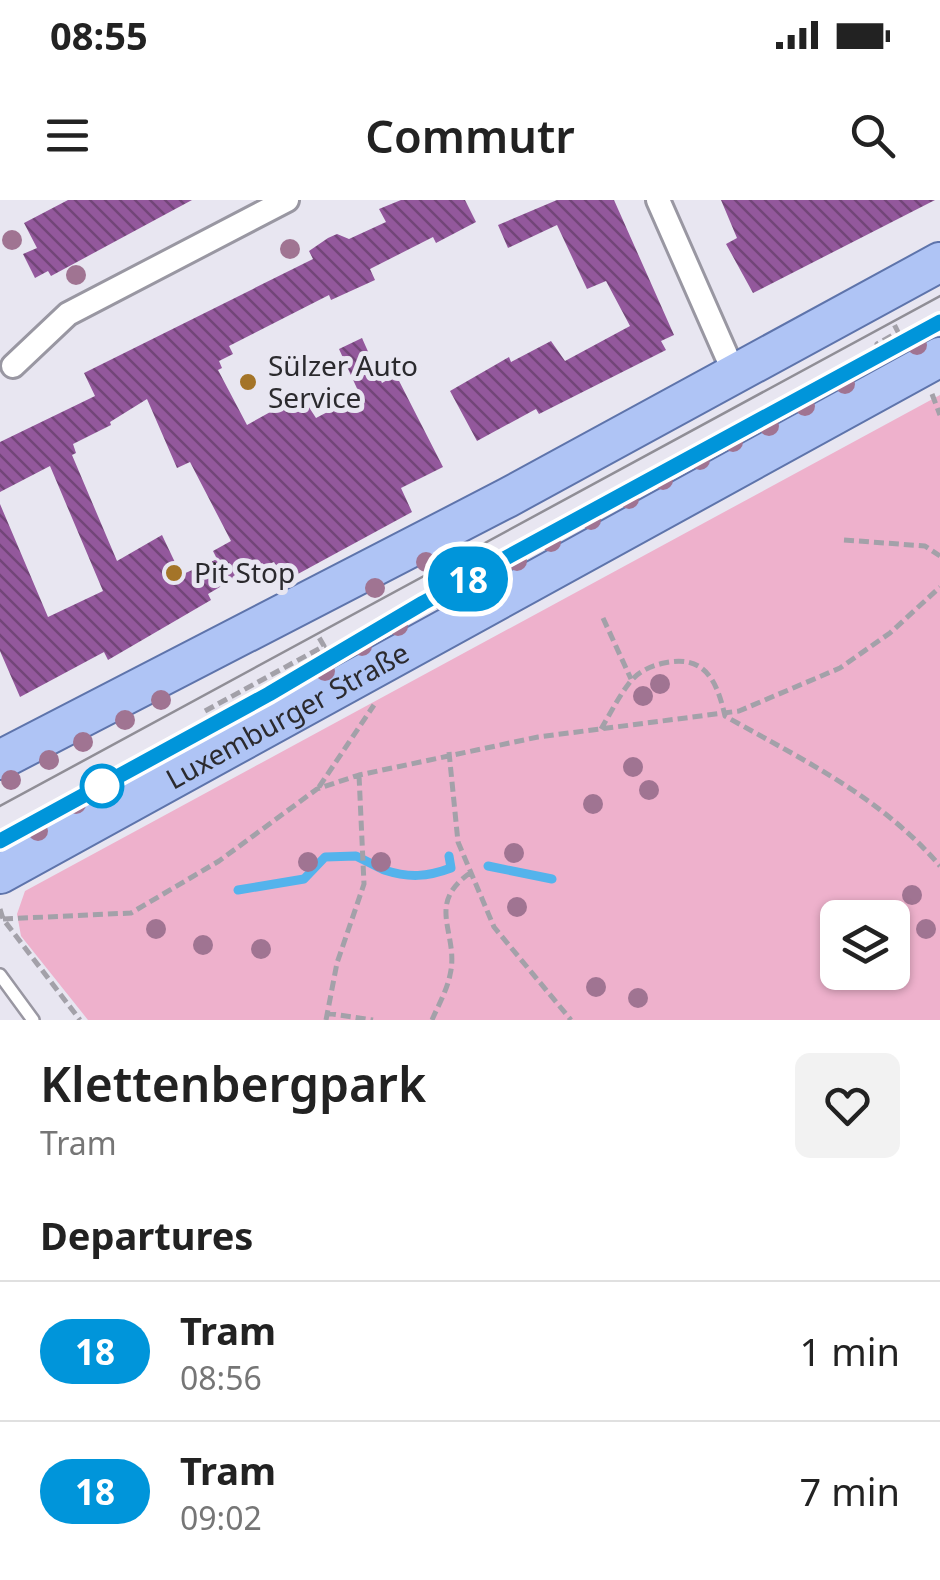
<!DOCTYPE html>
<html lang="en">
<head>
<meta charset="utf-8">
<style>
  :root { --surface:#fff; --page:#f2f2f2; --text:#222; --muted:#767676; --line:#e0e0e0 }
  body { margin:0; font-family:"Noto Sans",sans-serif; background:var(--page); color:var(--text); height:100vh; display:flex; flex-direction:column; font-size:38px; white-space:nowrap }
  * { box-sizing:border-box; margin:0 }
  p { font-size:32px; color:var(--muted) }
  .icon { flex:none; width:55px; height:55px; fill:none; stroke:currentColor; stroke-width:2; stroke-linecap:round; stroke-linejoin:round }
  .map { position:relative; height:820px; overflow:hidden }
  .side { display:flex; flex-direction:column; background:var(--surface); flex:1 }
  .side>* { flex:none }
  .badge { padding:0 20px; border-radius:32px; font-size:35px; line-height:65px }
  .tools { position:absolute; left:820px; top:700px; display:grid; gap:20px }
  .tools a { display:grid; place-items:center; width:90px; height:90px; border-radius:15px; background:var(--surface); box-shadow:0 2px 8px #0004; font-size:50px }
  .map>.badge { position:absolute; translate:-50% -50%; box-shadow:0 0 0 5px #fff }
  h2 { padding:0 40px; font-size:38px; line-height:90px }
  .round { display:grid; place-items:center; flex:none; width:105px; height:105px; border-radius:15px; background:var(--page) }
  .headline { display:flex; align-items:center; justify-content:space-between; height:170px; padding:0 40px }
  h1 { font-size:48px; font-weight:600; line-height:75px }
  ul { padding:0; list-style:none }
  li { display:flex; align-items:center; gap:30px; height:140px; padding:0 40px; border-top:2px solid var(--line) }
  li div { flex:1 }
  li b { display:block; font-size:38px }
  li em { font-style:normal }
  li .badge { min-width:110px; font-weight:700; text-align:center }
  .status { display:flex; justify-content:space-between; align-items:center; height:70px; padding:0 50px; background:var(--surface); direction:ltr }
  .status svg { height:28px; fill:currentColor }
  header { display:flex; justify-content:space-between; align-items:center; height:130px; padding:0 40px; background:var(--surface); font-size:45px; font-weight:600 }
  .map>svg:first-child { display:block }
</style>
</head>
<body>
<div class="status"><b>08:55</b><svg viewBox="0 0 49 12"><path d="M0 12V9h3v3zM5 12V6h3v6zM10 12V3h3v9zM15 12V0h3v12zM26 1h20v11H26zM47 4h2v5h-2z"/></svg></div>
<header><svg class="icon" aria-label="menu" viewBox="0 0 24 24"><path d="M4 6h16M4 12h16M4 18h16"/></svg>Commutr<svg class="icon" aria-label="search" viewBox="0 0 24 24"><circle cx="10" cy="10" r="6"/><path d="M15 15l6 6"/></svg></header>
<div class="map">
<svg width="940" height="820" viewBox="0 0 940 820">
  <defs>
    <pattern id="building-back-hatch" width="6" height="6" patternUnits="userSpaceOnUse" patternTransform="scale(2.5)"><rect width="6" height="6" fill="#93589c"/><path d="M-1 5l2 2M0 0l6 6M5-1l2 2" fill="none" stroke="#724578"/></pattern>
  </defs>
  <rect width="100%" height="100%" fill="#e8e6f1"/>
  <path fill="#eeb1cc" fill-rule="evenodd" d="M940,195V820H88L21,736L17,714L25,691ZM838,718H892V772H838Z"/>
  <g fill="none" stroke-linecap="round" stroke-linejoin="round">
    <path stroke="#54b3ec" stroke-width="9" d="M488,666L552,679
      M384,670C409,678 427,677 451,668L449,656
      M238,690L304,679L325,657L356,656L384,670"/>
  </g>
  <path fill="url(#building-back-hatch)" fill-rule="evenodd" d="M68,0H192L51,76L48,71L35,78L23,54L37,48L24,23Z
    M401,0H465L476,22L436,43L433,37L370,69L375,80L331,100L329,95L229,146L233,154L219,161L222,168L218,170L247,225L301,195L316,218L360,195L339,149L362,138L382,183L396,175L443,267L401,288L412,312L285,381L274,362L242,374L208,394L211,400L108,460L104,452L20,497L0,451V304L48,417L103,391L50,266L0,292V242L95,196L84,173L313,59L309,51L328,38L337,34L349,39L386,22L379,9ZM147,199L177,268L190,262L231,341L213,351L217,359L181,375L162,335L117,361L72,255L76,253L73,244L111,225L110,222Z
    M557,0H614L674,135L661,141L666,150L539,214L536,209L477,241L450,191L509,157L511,162L551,141L565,161L630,126L606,81L587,89L557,25L508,48L498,25Z
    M721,0H935L753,93L726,44L737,38Z"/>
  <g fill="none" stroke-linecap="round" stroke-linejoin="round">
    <defs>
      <path id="lane" d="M0,775L33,820"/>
      <path id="street" d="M658,0L735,175
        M13,166L68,114L287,0"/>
      <g id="primary">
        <path d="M0,560L507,298L940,62"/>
        <path id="s1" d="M0,674L940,157"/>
      </g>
    </defs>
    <use href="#lane" stroke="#9997a2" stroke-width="16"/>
    <use href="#street" stroke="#9997a2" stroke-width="28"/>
    <use href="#primary" stroke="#5e74ab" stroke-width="42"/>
    <path stroke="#a3a1a9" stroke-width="5" stroke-dasharray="10 5" stroke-linecap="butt" d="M881,151L877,144L898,132L893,122
      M932,194L940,215
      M844,340L925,346L940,356
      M603,418L631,479
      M205,511L324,446L317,434
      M601,529C610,514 619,496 630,482C639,471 651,466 664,463C705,454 717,481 725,516C803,560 881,597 940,666
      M449,552L458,642L494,727L571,820
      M319,587L374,505
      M0,709L3,719L80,820
      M3,719L131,713L219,661L317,589L359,575L538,537L739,511L840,468L890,433L940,387
      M326,813L373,820
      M326,820L337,763L364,684L359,575
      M432,820C438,806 447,790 450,775C460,734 424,705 470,673"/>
    <use href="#lane" stroke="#fff" stroke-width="11"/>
    <use href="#street" stroke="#fff" stroke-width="22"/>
    <use href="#primary" stroke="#afc4f5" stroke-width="38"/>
    <path stroke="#908e96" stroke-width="2.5" d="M0,606L940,96
      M0,641L269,495L423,403L940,122"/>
  </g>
  <g fill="#a07492">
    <circle cx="12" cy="40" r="10"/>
    <circle cx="290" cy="49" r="10"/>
    <circle cx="76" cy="75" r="10"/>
    <circle cx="917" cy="145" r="10"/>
    <circle cx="845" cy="184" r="10"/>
    <circle cx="805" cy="206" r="10"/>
    <circle cx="769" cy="226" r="10"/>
    <circle cx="733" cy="242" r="10"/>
    <circle cx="700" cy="260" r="10"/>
    <circle cx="663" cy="280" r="10"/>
    <circle cx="629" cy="299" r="10"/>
    <circle cx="591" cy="320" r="10"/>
    <circle cx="551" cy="342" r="10"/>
    <circle cx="517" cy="361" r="10"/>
    <circle cx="426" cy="362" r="10"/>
    <circle cx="480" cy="381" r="10"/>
    <circle cx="375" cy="388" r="10"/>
    <circle cx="443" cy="401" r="10"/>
    <circle cx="398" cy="426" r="10"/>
    <circle cx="362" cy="446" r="10"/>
    <circle cx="325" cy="471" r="10"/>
    <circle cx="660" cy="484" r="10"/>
    <circle cx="643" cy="496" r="10"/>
    <circle cx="161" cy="500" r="10"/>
    <circle cx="125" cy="520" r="10"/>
    <circle cx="83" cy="542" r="10"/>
    <circle cx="49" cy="560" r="10"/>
    <circle cx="633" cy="567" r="10"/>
    <circle cx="11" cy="580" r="10"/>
    <circle cx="108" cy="588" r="10"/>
    <circle cx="649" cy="590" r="10"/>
    <circle cx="76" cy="604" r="10"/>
    <circle cx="593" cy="604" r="10"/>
    <circle cx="38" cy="631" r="10"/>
    <circle cx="514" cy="653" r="10"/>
    <circle cx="308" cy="662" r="10"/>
    <circle cx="381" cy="662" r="10"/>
    <circle cx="912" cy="695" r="10"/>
    <circle cx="517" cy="707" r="10"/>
    <circle cx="156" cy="729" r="10"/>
    <circle cx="926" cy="729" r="10"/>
    <circle cx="203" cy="745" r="10"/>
    <circle cx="261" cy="749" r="10"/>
    <circle cx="596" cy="787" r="10"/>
    <circle cx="638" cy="798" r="10"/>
  </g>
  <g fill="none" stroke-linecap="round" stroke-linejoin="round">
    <defs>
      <path id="line" d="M0,641L269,494L423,403L940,122"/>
    </defs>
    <use href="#line" stroke="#fff" stroke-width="22"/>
    <use href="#line" stroke="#0095da" stroke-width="15"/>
  </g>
  <g fill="#a47428" stroke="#e8e6f1" stroke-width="4">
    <circle cx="248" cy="182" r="10"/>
    <circle cx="174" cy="373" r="10"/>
  </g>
  <circle fill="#fff" stroke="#0095da" stroke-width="5" cx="102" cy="586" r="20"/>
  <g text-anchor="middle" stroke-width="10" stroke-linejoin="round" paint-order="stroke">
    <g font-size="28" fill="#2b2a2e" stroke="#e8e6f1" text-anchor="start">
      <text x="268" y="176">Sülzer Auto<tspan x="268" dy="32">Service</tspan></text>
      <text x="194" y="383">Pit Stop</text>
    </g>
    <g font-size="28" fill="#2b2a2e" stroke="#e8e6f1">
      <text dy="10" stroke="none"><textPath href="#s1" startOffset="328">Luxemburger Straße</textPath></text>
    </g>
  </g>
</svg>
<div class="tools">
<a><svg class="icon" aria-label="layers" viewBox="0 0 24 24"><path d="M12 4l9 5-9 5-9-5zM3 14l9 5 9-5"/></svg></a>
</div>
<b class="badge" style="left:468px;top:379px;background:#0095da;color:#fff">18</b>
</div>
<section class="side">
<div class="headline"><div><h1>Klettenbergpark</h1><p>Tram</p></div><a class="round"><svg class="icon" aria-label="heart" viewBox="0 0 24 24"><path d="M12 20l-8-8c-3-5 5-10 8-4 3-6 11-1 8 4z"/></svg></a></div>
<h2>Departures</h2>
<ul>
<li><span class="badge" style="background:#0095da;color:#fff">18</span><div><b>Tram</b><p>08:56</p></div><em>1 min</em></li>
<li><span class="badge" style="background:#0095da;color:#fff">18</span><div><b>Tram</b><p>09:02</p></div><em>7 min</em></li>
</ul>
</section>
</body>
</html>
